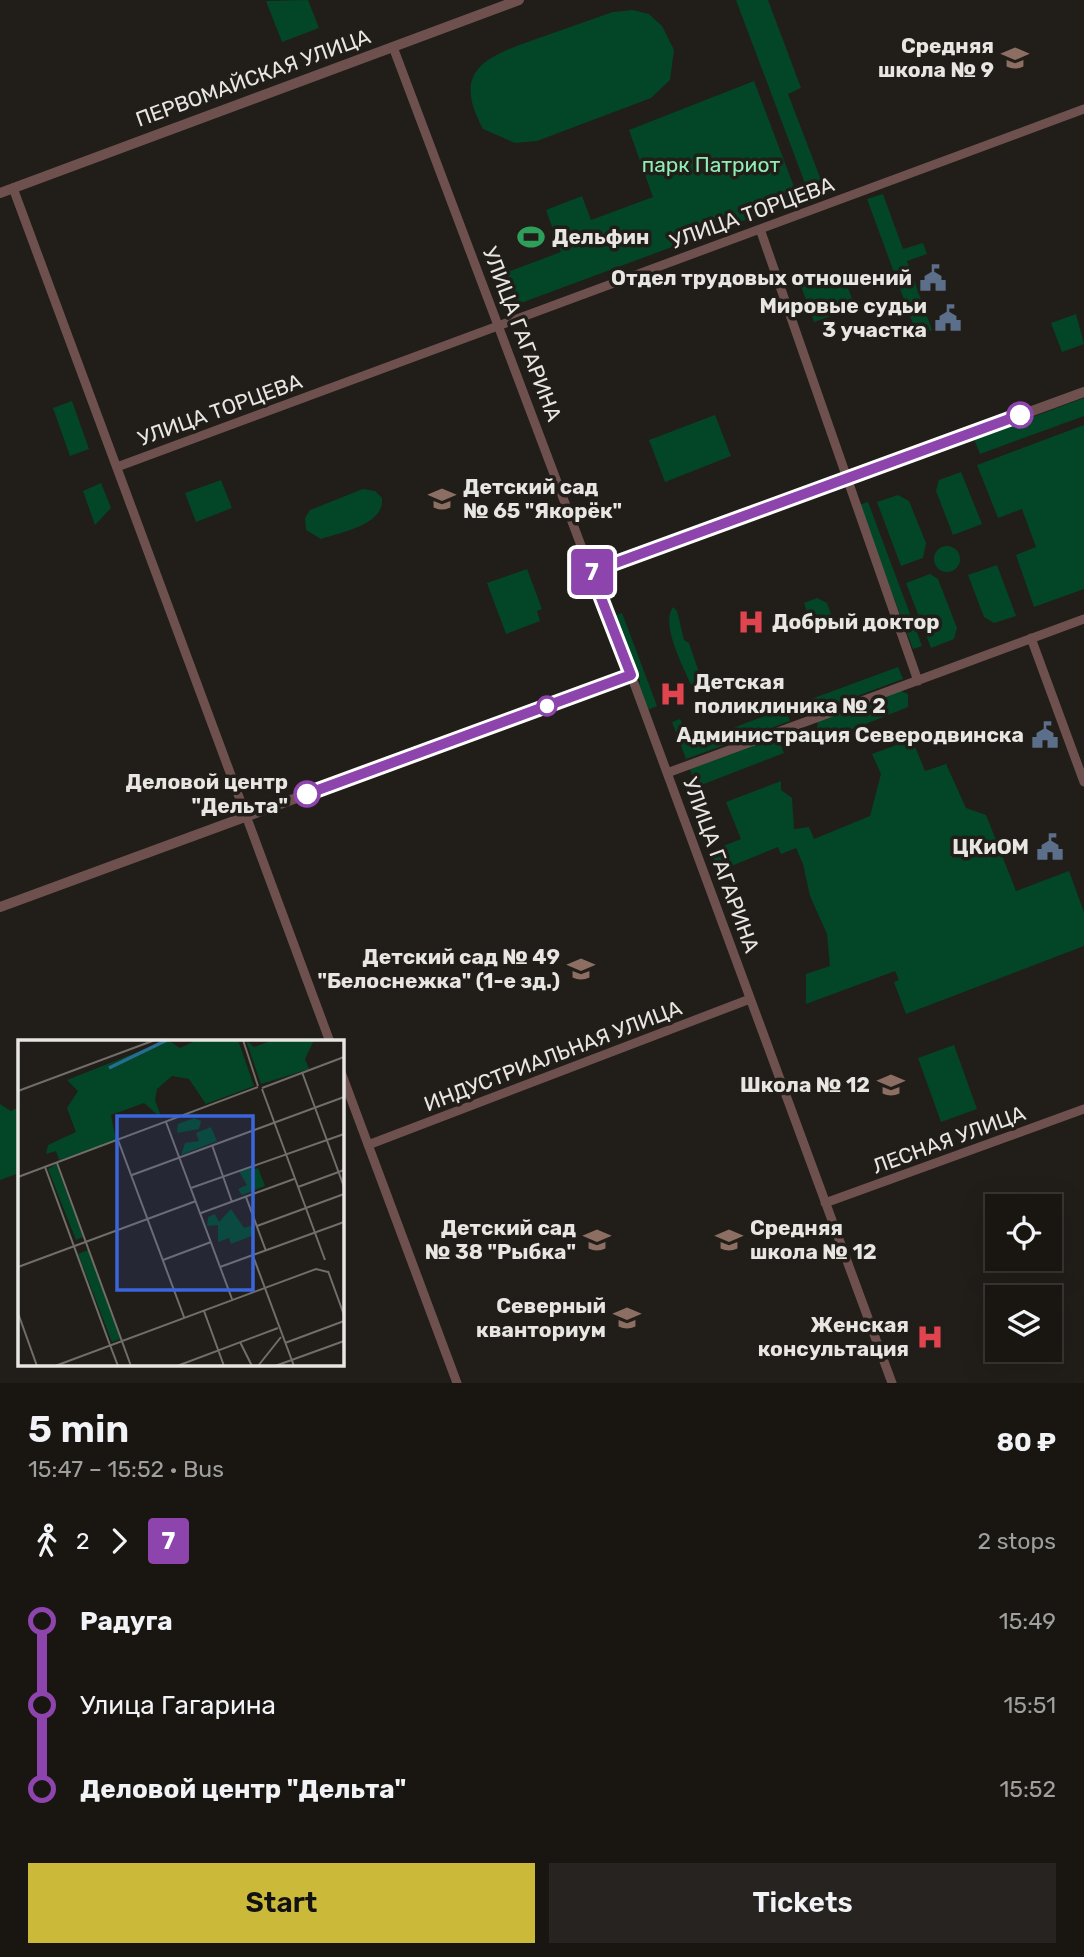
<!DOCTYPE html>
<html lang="en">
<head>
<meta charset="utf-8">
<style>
  :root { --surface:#191612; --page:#262320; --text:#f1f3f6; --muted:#9f9f9f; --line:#373532; --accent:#cbba39 }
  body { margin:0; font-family:Rubik,sans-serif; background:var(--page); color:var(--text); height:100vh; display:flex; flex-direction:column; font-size:26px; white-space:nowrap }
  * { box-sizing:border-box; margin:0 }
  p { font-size:23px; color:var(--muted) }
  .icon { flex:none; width:38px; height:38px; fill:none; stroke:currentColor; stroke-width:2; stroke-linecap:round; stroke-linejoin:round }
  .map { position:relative; height:1383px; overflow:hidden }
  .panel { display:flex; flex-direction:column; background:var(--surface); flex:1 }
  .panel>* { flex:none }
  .badge { padding:0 14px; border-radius:5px; font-size:24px; line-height:46px }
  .fabs { position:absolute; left:985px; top:1194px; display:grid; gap:14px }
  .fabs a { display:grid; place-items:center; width:77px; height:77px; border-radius:0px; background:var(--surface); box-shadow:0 7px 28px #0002,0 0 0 2px var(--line); font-size:35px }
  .map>.badge { position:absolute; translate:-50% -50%; box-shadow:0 0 0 4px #fff }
  .legs { display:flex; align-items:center; gap:10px; height:77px; padding:0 28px; font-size:23px }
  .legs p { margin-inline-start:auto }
  .headline { display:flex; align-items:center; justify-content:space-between; height:119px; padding:0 28px }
  h1 { font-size:38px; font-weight:600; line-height:52px }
  .button { display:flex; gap:14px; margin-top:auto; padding:14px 28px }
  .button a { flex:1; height:80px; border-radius:0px; background:var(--accent); color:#111; font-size:28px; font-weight:600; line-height:80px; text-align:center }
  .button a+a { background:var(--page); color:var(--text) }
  ul { padding:0 28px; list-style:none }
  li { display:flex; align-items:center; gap:24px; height:84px; font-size:26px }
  li i { display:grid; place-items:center; width:10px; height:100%; margin:0 9px; background:currentColor }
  li i::after { content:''; width:18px; height:18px; margin:-9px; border:5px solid; border-radius:50%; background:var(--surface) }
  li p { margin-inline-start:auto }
  li:first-child i { background:linear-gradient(#0000 50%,currentColor 0) }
  li:last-child i { background:linear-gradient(currentColor 50%,#0000 0) }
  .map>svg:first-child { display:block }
</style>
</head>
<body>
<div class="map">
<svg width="1084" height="1383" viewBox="0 0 1084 1383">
  <rect width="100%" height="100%" fill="#211d18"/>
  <path fill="#034627" d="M308,0L319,28L282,42L266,1Z
    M736,0H768L801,88L788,94L821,180L806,186Z
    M633,10L649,14L662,26L674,50L670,80L651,98L537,141L515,143L483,129C451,70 485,57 536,39C562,30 587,21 613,12Z
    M754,81L799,200L510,307L499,275L561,252L546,210L582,196L591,220L653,197L629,130Z
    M883,194L903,249L923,243L927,254L907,261L932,330L917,335L867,199Z
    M842,271L855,307L814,322L801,286Z
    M1076,314L1084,344L1062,352L1051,323Z
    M1084,398V416L980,454L974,439Z
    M72,401L89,449L70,456L53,408Z
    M715,415L731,456L665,482L649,440Z
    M1084,425V589L1034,607L1016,555L1036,547L1022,509L998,518L977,465Z
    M961,472L982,524L953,535L936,491L939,480Z
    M221,480L232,508L196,522L185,493Z
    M101,483L111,508L95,525L83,491Z
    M363,489L375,491L382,498C385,525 341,532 321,539L306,530L305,518L310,510Z
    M898,495L909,501L926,543L923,558L901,566L877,502Z
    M868,502L922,646L913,649L859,505Z
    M934 559a13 13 0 1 1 26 0a13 13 0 1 1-26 0Z
    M997,565L1016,616L994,623L984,617L968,575Z
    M527,569L542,609L537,611L540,621L506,634L487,583Z
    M930,574L938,579L957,628L954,639L931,648L906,583Z
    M817,598L827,603L832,617L828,628L813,630L804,603Z
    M673,607L677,611L684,640L689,643L705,690L696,696C688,675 659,626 673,607Z
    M622,613L657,706L647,710L638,687L640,682L614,616Z
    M898,667L903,679L800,717L795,705Z
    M899,690L908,694V707L833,737L824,736L817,729L818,720Z
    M786,708L790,721L686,759L672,722L680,719L690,744Z
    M777,735L784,753L696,787L690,769Z
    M912,739L925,771L946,764L966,808L986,815L1016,891L1069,871L1084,912V946L906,1014L894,982L899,980L895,971L806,1004V974L830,966L827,934L810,896L803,864L796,848L781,854L778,847L719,871L711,851L741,839L726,802L781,781V790L792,798L794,829L809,827L814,839L870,816L881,774L872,754Z
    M954,1045L977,1109L941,1122L918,1058Z
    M0,1104L11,1111L19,1107V1173L0,1180Z"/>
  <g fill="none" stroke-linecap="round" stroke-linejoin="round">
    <path stroke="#6e514e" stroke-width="9" d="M393,47L591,572
      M13,188L330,1042
      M760,229L918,681
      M117,467L1084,109
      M1031,638L1084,782
      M631,675L892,1383
      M667,773L1084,619
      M341,1072L457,1383
      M368,1145L750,999
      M825,1203L1084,1109"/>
    <path stroke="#6e514e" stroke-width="10" d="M0,193L519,0
      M0,907L631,675L591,572L1084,392"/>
  </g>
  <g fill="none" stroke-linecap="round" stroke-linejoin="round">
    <defs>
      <path id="line-1" d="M307,794L631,675L591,572L1020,415"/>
    </defs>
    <use href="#line-1" stroke="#fff" stroke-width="16"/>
    <use href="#line-1" stroke="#8e44ad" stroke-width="10"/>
  </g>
  <defs>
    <symbol id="school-bare" viewBox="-9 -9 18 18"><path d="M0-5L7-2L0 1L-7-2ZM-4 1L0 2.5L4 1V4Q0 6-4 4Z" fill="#8d6e63" stroke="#211d18" stroke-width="2.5" paint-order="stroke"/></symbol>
    <symbol id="stadium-bare" viewBox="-9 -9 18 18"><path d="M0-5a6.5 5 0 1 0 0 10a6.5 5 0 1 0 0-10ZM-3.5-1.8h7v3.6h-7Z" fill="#2e9e5b" stroke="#211d18" stroke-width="2.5" paint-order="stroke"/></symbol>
    <symbol id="civic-bare" viewBox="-9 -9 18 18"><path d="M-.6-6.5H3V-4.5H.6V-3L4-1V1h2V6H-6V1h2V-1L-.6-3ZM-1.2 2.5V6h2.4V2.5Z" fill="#5c6f8a" stroke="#211d18" stroke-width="2.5" paint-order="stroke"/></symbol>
    <symbol id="hospital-bare" viewBox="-9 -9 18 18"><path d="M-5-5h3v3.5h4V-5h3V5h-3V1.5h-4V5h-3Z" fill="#e0444e" stroke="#211d18" stroke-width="2.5" paint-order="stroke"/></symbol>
  </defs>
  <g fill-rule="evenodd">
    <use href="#school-bare" x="996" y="39" width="38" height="38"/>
    <use href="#stadium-bare" x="512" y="218" width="38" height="38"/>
    <use href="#civic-bare" x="914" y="259" width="38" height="38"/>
    <use href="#civic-bare" x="929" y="299" width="38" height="38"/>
    <use href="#school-bare" x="423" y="480" width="38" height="38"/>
    <use href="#hospital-bare" x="732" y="603" width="38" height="38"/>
    <use href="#hospital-bare" x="654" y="675" width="38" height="38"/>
    <use href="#civic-bare" x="1026" y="716" width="38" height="38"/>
    <use href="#civic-bare" x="1031" y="828" width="38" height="38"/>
    <use href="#school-bare" x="562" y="950" width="38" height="38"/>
    <use href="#school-bare" x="872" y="1066" width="38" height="38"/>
    <use href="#school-bare" x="578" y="1221" width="38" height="38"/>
    <use href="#school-bare" x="710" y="1221" width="38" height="38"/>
    <use href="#school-bare" x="608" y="1299" width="38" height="38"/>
    <use href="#hospital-bare" x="911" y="1318" width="38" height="38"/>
  </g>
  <g fill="#fff" stroke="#8e44ad" stroke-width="3.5">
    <circle cx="1020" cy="415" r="12"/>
    <circle cx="547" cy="706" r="9"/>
    <circle cx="307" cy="794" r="12"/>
  </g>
  <g text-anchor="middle" stroke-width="7" stroke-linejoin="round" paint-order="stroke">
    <g font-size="21" font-weight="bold" fill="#e8e6e2" stroke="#211d18" text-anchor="end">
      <text x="994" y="53">Средняя<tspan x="994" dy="24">школа № 9</tspan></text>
      <text x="552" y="244" text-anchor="start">Дельфин</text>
      <text x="912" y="285">Отдел трудовых отношений</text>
      <text x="927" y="313">Мировые судьи<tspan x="927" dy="24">3 участка</tspan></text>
      <text x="463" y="494" text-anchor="start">Детский сад<tspan x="463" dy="24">№ 65 "Якорёк"</tspan></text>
      <text x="772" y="629" text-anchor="start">Добрый доктор</text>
      <text x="694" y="689" text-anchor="start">Детская<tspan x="694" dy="24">поликлиника № 2</tspan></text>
      <text x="1024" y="742">Администрация Северодвинска</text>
      <text x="1029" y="854">ЦКиОМ</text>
      <text x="560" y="964">Детский сад № 49<tspan x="560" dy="24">"Белоснежка" (1-е зд.)</tspan></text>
      <text x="870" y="1092">Школа № 12</text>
      <text x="576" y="1235">Детский сад<tspan x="576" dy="24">№ 38 "Рыбка"</tspan></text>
      <text x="750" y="1235" text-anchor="start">Средняя<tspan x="750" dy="24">школа № 12</tspan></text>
      <text x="606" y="1313">Северный<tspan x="606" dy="24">кванториум</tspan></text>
      <text x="909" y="1332">Женская<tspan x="909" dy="24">консультация</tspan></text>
    </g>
    <g font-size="21" fill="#e8e6e2" stroke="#211d18">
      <text transform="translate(253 78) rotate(-20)" y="7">ПЕРВОМАЙСКАЯ УЛИЦА</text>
      <text transform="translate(752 213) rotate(-20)" y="7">УЛИЦА ТОРЦЕВА</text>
      <text transform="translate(522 334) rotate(69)" y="7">УЛИЦА ГАГАРИНА</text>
      <text transform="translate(220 410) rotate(-20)" y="7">УЛИЦА ТОРЦЕВА</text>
      <text transform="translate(721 865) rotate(70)" y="7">УЛИЦА ГАГАРИНА</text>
      <text transform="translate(553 1056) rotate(-21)" y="7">ИНДУСТРИАЛЬНАЯ УЛИЦА</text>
      <text transform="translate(949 1140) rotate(-20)" y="7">ЛЕСНАЯ УЛИЦА</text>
    </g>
    <g font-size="21" fill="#91edb5" stroke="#211d18">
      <text x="711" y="172">парк Патриот</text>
    </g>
    <g font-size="21" font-weight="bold" fill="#e8e6e2" stroke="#211d18" text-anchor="end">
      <text x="288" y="789">Деловой центр<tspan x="288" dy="24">"Дельта"</tspan></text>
    </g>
  </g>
  <g transform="translate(18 1040)">
    <rect width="326" height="326" fill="#211d18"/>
    <path d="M150,0L162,8L179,0H220L236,46L188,64L171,39L154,36L139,49L137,60L144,79L126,63L93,75L98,100L41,120L38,111L28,114L30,105L58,92L49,68L60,51L49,40ZM228,0L236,7L255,0H296L287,19L291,29L243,44ZM176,78L183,81L181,89L159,93L160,84ZM193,87L199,101L163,115L167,103L181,101L178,93ZM38,124L65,197L58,200L30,129ZM239,125L233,130L240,128L247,146L224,155L220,149L229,145L221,131ZM213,169L226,188L233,186L236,195L213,204L211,198L200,202V185L189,186L190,177L197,174L201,182ZM70,210L102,299L94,302L60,214Z" fill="#034627"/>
    <path fill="none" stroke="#286c91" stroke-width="3.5" d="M91,28L149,0"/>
    <path fill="none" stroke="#716d69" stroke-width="2" d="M225,0L240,46M284,32L326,147M244,48L326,17M244,49L307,220M0,51L137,0M148,82L214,259M100,100L166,277M194,105L214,162M39,123L113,326M27,127L92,305M114,135L326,57M0,137L240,47M280,147L326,130M173,148L326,94M228,157L248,211M183,173L276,139M239,186L326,154M235,216L276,326M145,220L193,202M0,227L178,161M202,227L326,182M310,231L326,275M186,271L206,326M0,273L19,326M222,302L234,326M267,303L326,281M92,305L100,326M37,326L298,229L310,232M159,326L260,288M240,326L263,297M257,326L326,301"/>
    <path fill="#3b65da" fill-opacity="0.15" stroke="#3b65da" stroke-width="3.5" d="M99,76H235V250H99Z"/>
    <rect width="326" height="326" fill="none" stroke="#e8e6e2" stroke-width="3.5"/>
  </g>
</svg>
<div class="fabs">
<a><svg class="icon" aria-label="locate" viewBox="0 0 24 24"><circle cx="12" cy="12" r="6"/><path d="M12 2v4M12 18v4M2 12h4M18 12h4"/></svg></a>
<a><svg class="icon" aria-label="layers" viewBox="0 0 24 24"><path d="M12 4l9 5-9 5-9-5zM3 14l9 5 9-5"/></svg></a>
</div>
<b class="badge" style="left:592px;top:572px;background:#8e44ad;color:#fff">7</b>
</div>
<section class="panel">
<div class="headline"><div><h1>5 min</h1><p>15:47 – 15:52 · Bus</p></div><b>80 ₽</b></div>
<div class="legs"><svg class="icon" aria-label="walk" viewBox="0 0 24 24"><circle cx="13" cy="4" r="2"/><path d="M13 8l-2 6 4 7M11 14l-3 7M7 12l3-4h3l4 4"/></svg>2<svg class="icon" aria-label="forward" viewBox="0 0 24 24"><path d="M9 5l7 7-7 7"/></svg><b class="badge" style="background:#8e44ad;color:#fff">7</b><p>2 stops</p></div>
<ul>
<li><i style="color:#8e44ad"></i><b>Радуга</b><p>15:49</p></li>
<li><i style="color:#8e44ad"></i><span>Улица Гагарина</span><p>15:51</p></li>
<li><i style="color:#8e44ad"></i><b>Деловой центр &quot;Дельта&quot;</b><p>15:52</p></li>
</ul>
<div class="button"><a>Start</a><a>Tickets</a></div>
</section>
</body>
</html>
